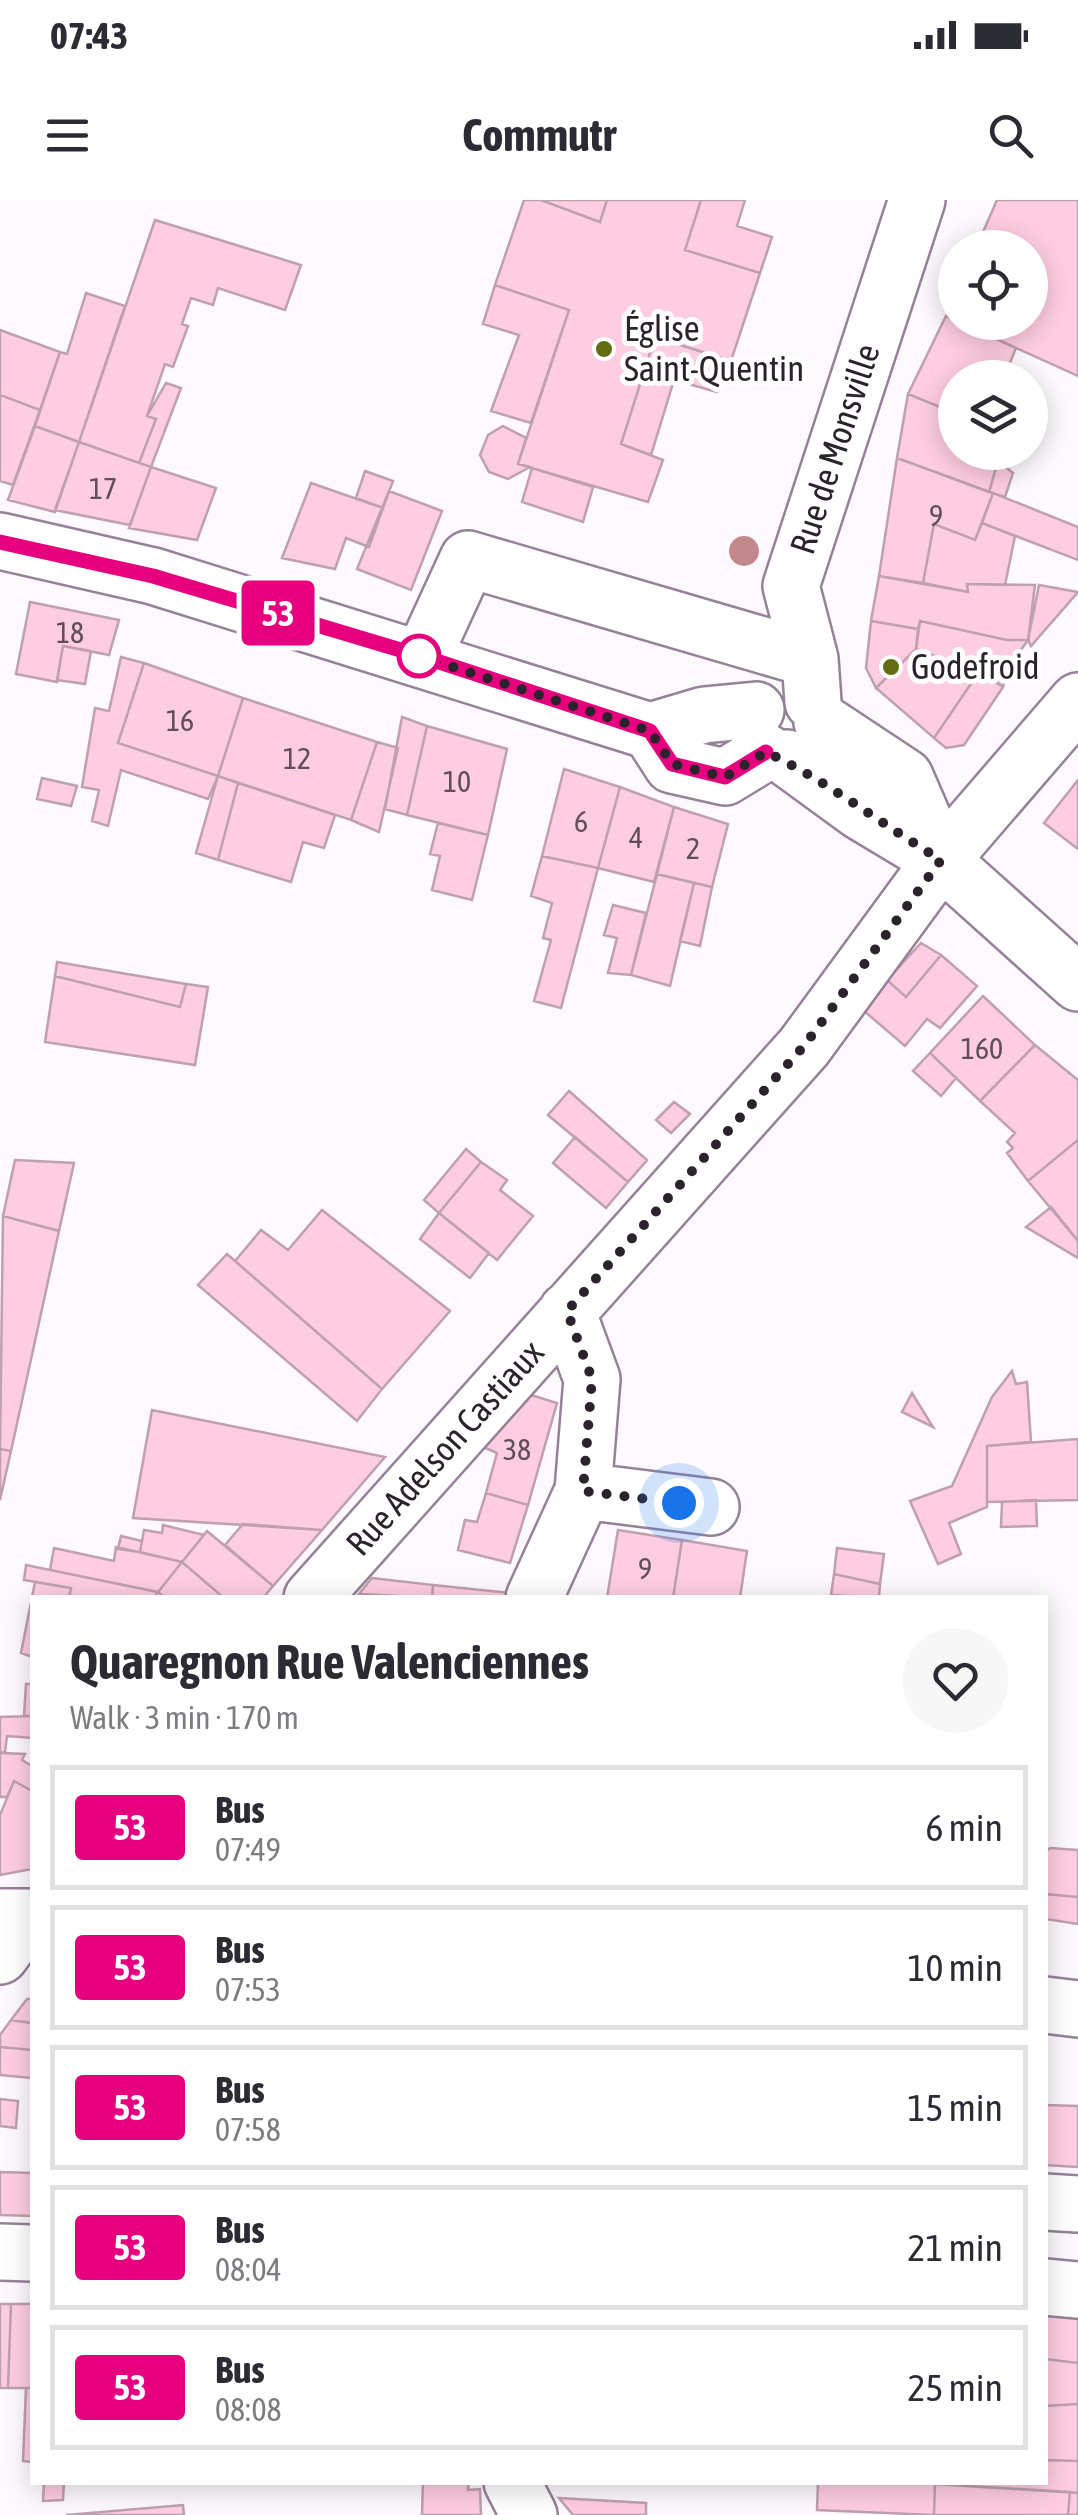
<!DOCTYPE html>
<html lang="en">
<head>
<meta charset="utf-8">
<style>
  :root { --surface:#fff; --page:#f7f7f7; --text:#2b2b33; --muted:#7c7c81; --line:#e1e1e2 }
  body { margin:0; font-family:"Asap Condensed",sans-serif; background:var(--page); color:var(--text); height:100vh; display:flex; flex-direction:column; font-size:38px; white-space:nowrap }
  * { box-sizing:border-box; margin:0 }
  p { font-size:32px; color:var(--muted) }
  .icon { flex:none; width:55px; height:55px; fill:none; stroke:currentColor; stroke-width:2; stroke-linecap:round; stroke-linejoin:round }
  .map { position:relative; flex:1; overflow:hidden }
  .drawer { position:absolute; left:30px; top:1395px; width:1018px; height:890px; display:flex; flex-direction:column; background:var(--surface); border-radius:0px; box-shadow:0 5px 25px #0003 }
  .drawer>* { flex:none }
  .badge { padding:0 20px; border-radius:8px; font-size:35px; line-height:65px }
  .buttons { position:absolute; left:938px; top:30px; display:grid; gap:20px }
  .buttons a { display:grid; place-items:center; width:110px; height:110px; border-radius:50%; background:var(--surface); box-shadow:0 5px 25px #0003; font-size:50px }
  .you { position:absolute; width:50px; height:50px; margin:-25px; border:8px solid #fff; border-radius:50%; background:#1a73e8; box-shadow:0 0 0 15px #1a73e833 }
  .map>.badge { position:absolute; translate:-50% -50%; box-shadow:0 0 0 5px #fff }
  .round { display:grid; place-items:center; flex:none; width:105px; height:105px; border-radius:52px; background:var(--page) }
  .overview { display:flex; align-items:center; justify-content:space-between; height:170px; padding:0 40px }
  h1 { font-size:48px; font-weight:700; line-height:75px }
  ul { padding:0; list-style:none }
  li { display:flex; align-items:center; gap:30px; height:125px; margin:0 20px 15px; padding:0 20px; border:5px solid var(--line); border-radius:0px }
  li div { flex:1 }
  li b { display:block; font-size:38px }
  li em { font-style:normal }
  li .badge { min-width:110px; font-weight:700; text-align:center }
  .status { display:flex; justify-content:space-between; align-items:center; height:70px; padding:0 50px; background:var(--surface); direction:ltr }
  .status svg { height:28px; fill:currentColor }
  header { display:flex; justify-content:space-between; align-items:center; height:130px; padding:0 40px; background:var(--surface); font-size:45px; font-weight:700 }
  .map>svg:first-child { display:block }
</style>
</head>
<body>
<div class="status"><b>07:43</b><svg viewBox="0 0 49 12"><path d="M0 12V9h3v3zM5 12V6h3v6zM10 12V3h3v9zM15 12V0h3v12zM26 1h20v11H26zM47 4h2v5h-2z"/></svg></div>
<header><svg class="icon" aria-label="menu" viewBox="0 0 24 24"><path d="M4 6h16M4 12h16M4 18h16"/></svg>Commutr<svg class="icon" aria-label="search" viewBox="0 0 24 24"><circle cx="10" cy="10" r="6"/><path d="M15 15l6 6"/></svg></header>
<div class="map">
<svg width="1078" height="2315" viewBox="0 0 1078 2315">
  <rect width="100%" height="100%" fill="#fef9fe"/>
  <path fill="#ffcde2" stroke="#bfa0ad" stroke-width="2.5" d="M524,0H541L600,22L607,0H701L685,50L760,73L731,161L655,137L621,244L663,260L648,302L518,264L569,110L495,85Z
    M541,0H607L600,22Z
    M701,0H745L737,26L772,37L760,73L685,50Z
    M997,0H1078V176L959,122H1030V48H976Z
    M155,20L301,65L285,110L218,88L213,105L191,98L182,124L188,126L173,167L165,164L147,216L156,219L139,263L79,242Z
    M495,85L569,110L531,223L491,211L519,135L483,124Z
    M86,93L125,106L79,242L35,226L60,152L67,154Z
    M946,116L1016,148L1004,178H955V213L908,194Z
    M0,130L60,152L40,210L0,195Z
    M655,137L731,161L717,192L674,180L651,255L621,244Z
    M166,183L181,188L151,267L139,263L156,219L147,216Z
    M908,194L955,213V252H982L998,261L989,292L897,258Z
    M0,195L40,210L13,285L0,281Z
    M35,226L79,242L55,312L8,300Z
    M503,226L526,238L518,264L530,267L508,279L489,272L480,255L488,235Z
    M79,242L151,267L130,325L55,310Z
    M897,258L993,293L975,340L934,324L923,383L879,376Z
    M998,261L1013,273L1005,297L989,292Z
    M151,267L216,288L197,340L129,328Z
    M532,268L593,287L583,322L522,302Z
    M365,271L393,281L383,308L356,298Z
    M311,283L383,308L369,347L346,338L335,369L282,358Z
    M389,291L442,311L411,390L357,369Z
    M993,293L1078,327V360L982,323Z
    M982,323L1015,336L1005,385L967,384L968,392L923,383L934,324L975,340Z
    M879,376L968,392L967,384L1035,385L1028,440H1007L920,421L918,429L871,421Z
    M1039,385L1078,392L1031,446L1028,440Z
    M30,402L119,420L109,455L63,446L57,482L16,474Z
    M871,421L918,429L916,449L876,488L866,468Z
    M920,421L1007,440H1028L1011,464L1003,487L993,478L916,449Z
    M63,446L91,451L85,484L57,480Z
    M916,449L979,472L934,538L876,488Z
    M121,457L144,463L118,543L218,576L208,599L121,570L108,626L92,621L99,590L82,587L95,508L109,511Z
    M144,463L243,498L218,576L118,543Z
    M979,472L1003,487L964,545L946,548L934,538Z
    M243,498L377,542L351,620L218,576Z
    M402,517L427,526L407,615L385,609Z
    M427,526L507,549L488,635L407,615Z
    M377,542L398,548L379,632L351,620Z
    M564,569L620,587L598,668L542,656Z
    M218,576L238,583L218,660L196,653Z
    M42,578L77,586L71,606L37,599Z
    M1078,580V649L1044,623Z
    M238,583L335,615L324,648L303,642L291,682L218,660Z
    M620,587L674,607L654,682L598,668Z
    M674,607L728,624L712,687L657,674Z
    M438,623L488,635L472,700L432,690L440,656L430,654Z
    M542,656L598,668L561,808L534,801L551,740L543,738L552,703L531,696Z
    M657,674L694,683L670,786L631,775Z
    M694,683L712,687L700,746L680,741Z
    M613,705L646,713L631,775L608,773L617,738L604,735Z
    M921,743L941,755L906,797L887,780Z
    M941,755L977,786L940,828L927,819L905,846L863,810L887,780L906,797Z
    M57,762L186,784L180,807L55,776Z
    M55,776L180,807L186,784L208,787L195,865L45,842Z
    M983,796L1035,845L980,901L930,853Z
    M1035,845L1078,880V940L1028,981L1007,953L1013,948L1007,942L1015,933L980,901Z
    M930,853L956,878L941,896L913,871Z
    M569,891L647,960L628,982L548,915Z
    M674,902L690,914L671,933L656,920Z
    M575,937L628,982L606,1008L553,963Z
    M1078,940V1041L1028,981Z
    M466,949L481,962L439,1013L424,1000Z
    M15,960L74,963L59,1031L3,1016Z
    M481,962L507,980L500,990L533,1016L497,1060L439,1013Z
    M1051,1007L1078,1041V1058L1026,1027Z
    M322,1010L450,1111L382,1189L235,1061L261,1030L288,1050Z
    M439,1013L489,1053L470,1078L420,1039Z
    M3,1016L59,1031L11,1251L0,1249Z
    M227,1054L382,1189L357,1221L198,1085Z
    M1012,1171L1016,1184L1027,1182L1031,1242L987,1246V1307L949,1323L961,1354L938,1364L910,1301L952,1286L992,1197Z
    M912,1193L933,1227L902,1212Z
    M528,1194L557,1203L528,1305L486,1293L497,1253L483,1247Z
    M152,1210L385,1257L322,1330L133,1318Z
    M1078,1239V1300L987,1302V1246Z
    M0,1249L11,1251L0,1300Z
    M486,1293L528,1305L510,1363L458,1350L465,1320L477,1322Z
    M1036,1300L1037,1326L1001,1327L1002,1302Z
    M243,1324L322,1330L273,1386L225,1345Z
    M163,1325L204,1335L182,1362L140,1352L144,1330L162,1333Z
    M618,1330L682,1340L673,1398H607Z
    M207,1331L273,1386L263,1398H224L182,1362Z
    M121,1336L142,1341L140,1352L118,1349Z
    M682,1340L747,1351L740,1398H673Z
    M116,1347L182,1362L158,1392L50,1370L54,1348L114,1361Z
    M837,1348L884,1354L880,1384L834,1374Z
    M182,1362L224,1398H165L158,1392Z
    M26,1365L50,1370L158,1392L153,1398H69L71,1388L24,1380Z
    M834,1374L880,1384L879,1398L831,1395Z
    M372,1378L433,1385L432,1398L359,1394Z
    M35,1382L71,1388L69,1398H32V1457L21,1453Z
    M433,1385L510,1393L509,1398H432Z
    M26,1484H32V1516H24Z
    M32,1516V1538L7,1536L5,1552L0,1553V1517Z
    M0,1553L25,1554L22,1560L32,1566V1591L14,1581L7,1597H0Z
    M14,1581L32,1591V1669L0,1675V1615Z
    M1050,1648L1078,1650V1697L1045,1694V1652Z
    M1045,1694L1078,1697V1724L1045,1719Z
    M27,1799H32V1823L11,1820Z
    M11,1820L32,1823V1850L0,1847V1835Z
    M0,1847L32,1850L31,1878L0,1875Z
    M0,1899L18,1901L16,1928L0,1926Z
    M1045,1905L1078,1906V1967L1045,1965Z
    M0,1972L32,1973V2016L0,2015Z
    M0,2104H11L8,2188H0Z
    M11,2104H32V2188H8Z
    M1045,2108L1078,2111V2163L1045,2159Z
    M1045,2159L1078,2163V2204L1045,2206Z
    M26,2188H32V2262L23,2261Z
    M1078,2204V2261L1045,2260V2206Z
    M1045,2260L1078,2261V2293L935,2284L934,2315L817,2310L818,2282H1045Z
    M44,2282H64L63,2300L43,2301Z
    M423,2282H469L468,2290L480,2289L481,2315H422Z
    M935,2284L1070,2292L1068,2315H934Z
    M1070,2292L1078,2293V2315H1068Z
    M559,2298L646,2303V2315H573Z
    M183,2305L184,2315H66Z"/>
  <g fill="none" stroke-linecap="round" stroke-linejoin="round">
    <defs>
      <path id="minor" d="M0,341L153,376L650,531L704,515L756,510
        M423,457L468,359L810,459
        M813,502L810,459L791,386L917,0
        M822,522L905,577L941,660
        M650,531L672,565L725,577L766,552
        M787,558L861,612L941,660L1078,783
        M567,1111L592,1179L583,1291
        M312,1398L804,847L941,660L1078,501
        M534,1398L583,1291L711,1307
        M0,1717H29L0,1756
        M1045,1805L1078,1809
        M1045,2002L1078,2004
        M0,2052L32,2053
        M1045,2087L1078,2090
        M512,2282L529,2315"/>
    </defs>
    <use href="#minor" stroke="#958299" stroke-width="60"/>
    <use href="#minor" stroke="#fff" stroke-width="55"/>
  </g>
  <circle fill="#c2898d" cx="744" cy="351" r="15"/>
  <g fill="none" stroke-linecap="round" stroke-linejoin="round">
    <defs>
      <path id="line" d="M0,342L153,376L424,457L650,531L672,564L725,577L766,552"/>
    </defs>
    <use href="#line" stroke="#fff" stroke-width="22"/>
    <use href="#line" stroke="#e6007e" stroke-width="15"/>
    <path stroke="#2b232c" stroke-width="10" stroke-dasharray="0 18" d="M419,456L650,531L672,564L725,577L766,552C827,581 883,625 941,660L804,846L567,1111L592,1179L583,1291L679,1303"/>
  </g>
  <g fill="#646d13" stroke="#fff" stroke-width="4">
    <circle cx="604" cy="149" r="10"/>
    <circle cx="891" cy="467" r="10"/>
  </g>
  <circle fill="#fff" stroke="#e6007e" stroke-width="5" cx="419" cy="456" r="20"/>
  <g text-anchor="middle" stroke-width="10" stroke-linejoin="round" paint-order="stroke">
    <g font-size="30" fill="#604e5a">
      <text x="103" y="299">17</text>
      <text x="936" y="326">9</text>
      <text x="70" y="443">18</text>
      <text x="180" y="531">16</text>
      <text x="297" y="569">12</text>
      <text x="457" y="592">10</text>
      <text x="581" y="632">6</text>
      <text x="636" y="648">4</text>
      <text x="693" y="659">2</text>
      <text x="982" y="859">160</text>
      <text x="517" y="1260">38</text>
      <text x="645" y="1379">9</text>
    </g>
    <g font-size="35" fill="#2b232c" stroke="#fff" text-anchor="start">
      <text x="624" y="141">Église<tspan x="624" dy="40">Saint-Quentin</tspan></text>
      <text x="911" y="479">Godefroid</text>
    </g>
    <g font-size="35" fill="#2b232c" stroke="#fff">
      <text transform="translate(835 249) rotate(-72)" y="12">Rue de Monsville</text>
      <text transform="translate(445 1248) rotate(-48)" y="12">Rue Adelson Castiaux</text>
    </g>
  </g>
</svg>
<div class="buttons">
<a><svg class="icon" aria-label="locate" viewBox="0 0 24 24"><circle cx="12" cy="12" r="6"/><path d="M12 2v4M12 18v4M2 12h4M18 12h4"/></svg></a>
<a><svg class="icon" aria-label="layers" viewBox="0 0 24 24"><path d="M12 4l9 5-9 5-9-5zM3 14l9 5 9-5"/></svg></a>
</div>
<div class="you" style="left:679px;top:1303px"></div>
<b class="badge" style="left:278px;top:413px;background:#e6007e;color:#fff">53</b>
<section class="drawer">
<div class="overview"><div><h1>Quaregnon Rue Valenciennes</h1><p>Walk · 3 min · 170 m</p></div><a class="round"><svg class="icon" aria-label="heart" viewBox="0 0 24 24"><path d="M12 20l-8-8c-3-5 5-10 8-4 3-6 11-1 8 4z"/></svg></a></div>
<ul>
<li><span class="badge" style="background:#e6007e;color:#fff">53</span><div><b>Bus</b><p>07:49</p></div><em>6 min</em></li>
<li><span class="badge" style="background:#e6007e;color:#fff">53</span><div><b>Bus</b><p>07:53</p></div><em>10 min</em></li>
<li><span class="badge" style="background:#e6007e;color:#fff">53</span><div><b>Bus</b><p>07:58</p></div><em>15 min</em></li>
<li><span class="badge" style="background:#e6007e;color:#fff">53</span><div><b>Bus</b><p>08:04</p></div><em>21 min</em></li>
<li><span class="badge" style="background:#e6007e;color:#fff">53</span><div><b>Bus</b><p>08:08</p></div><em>25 min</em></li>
</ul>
</section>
</div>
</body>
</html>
